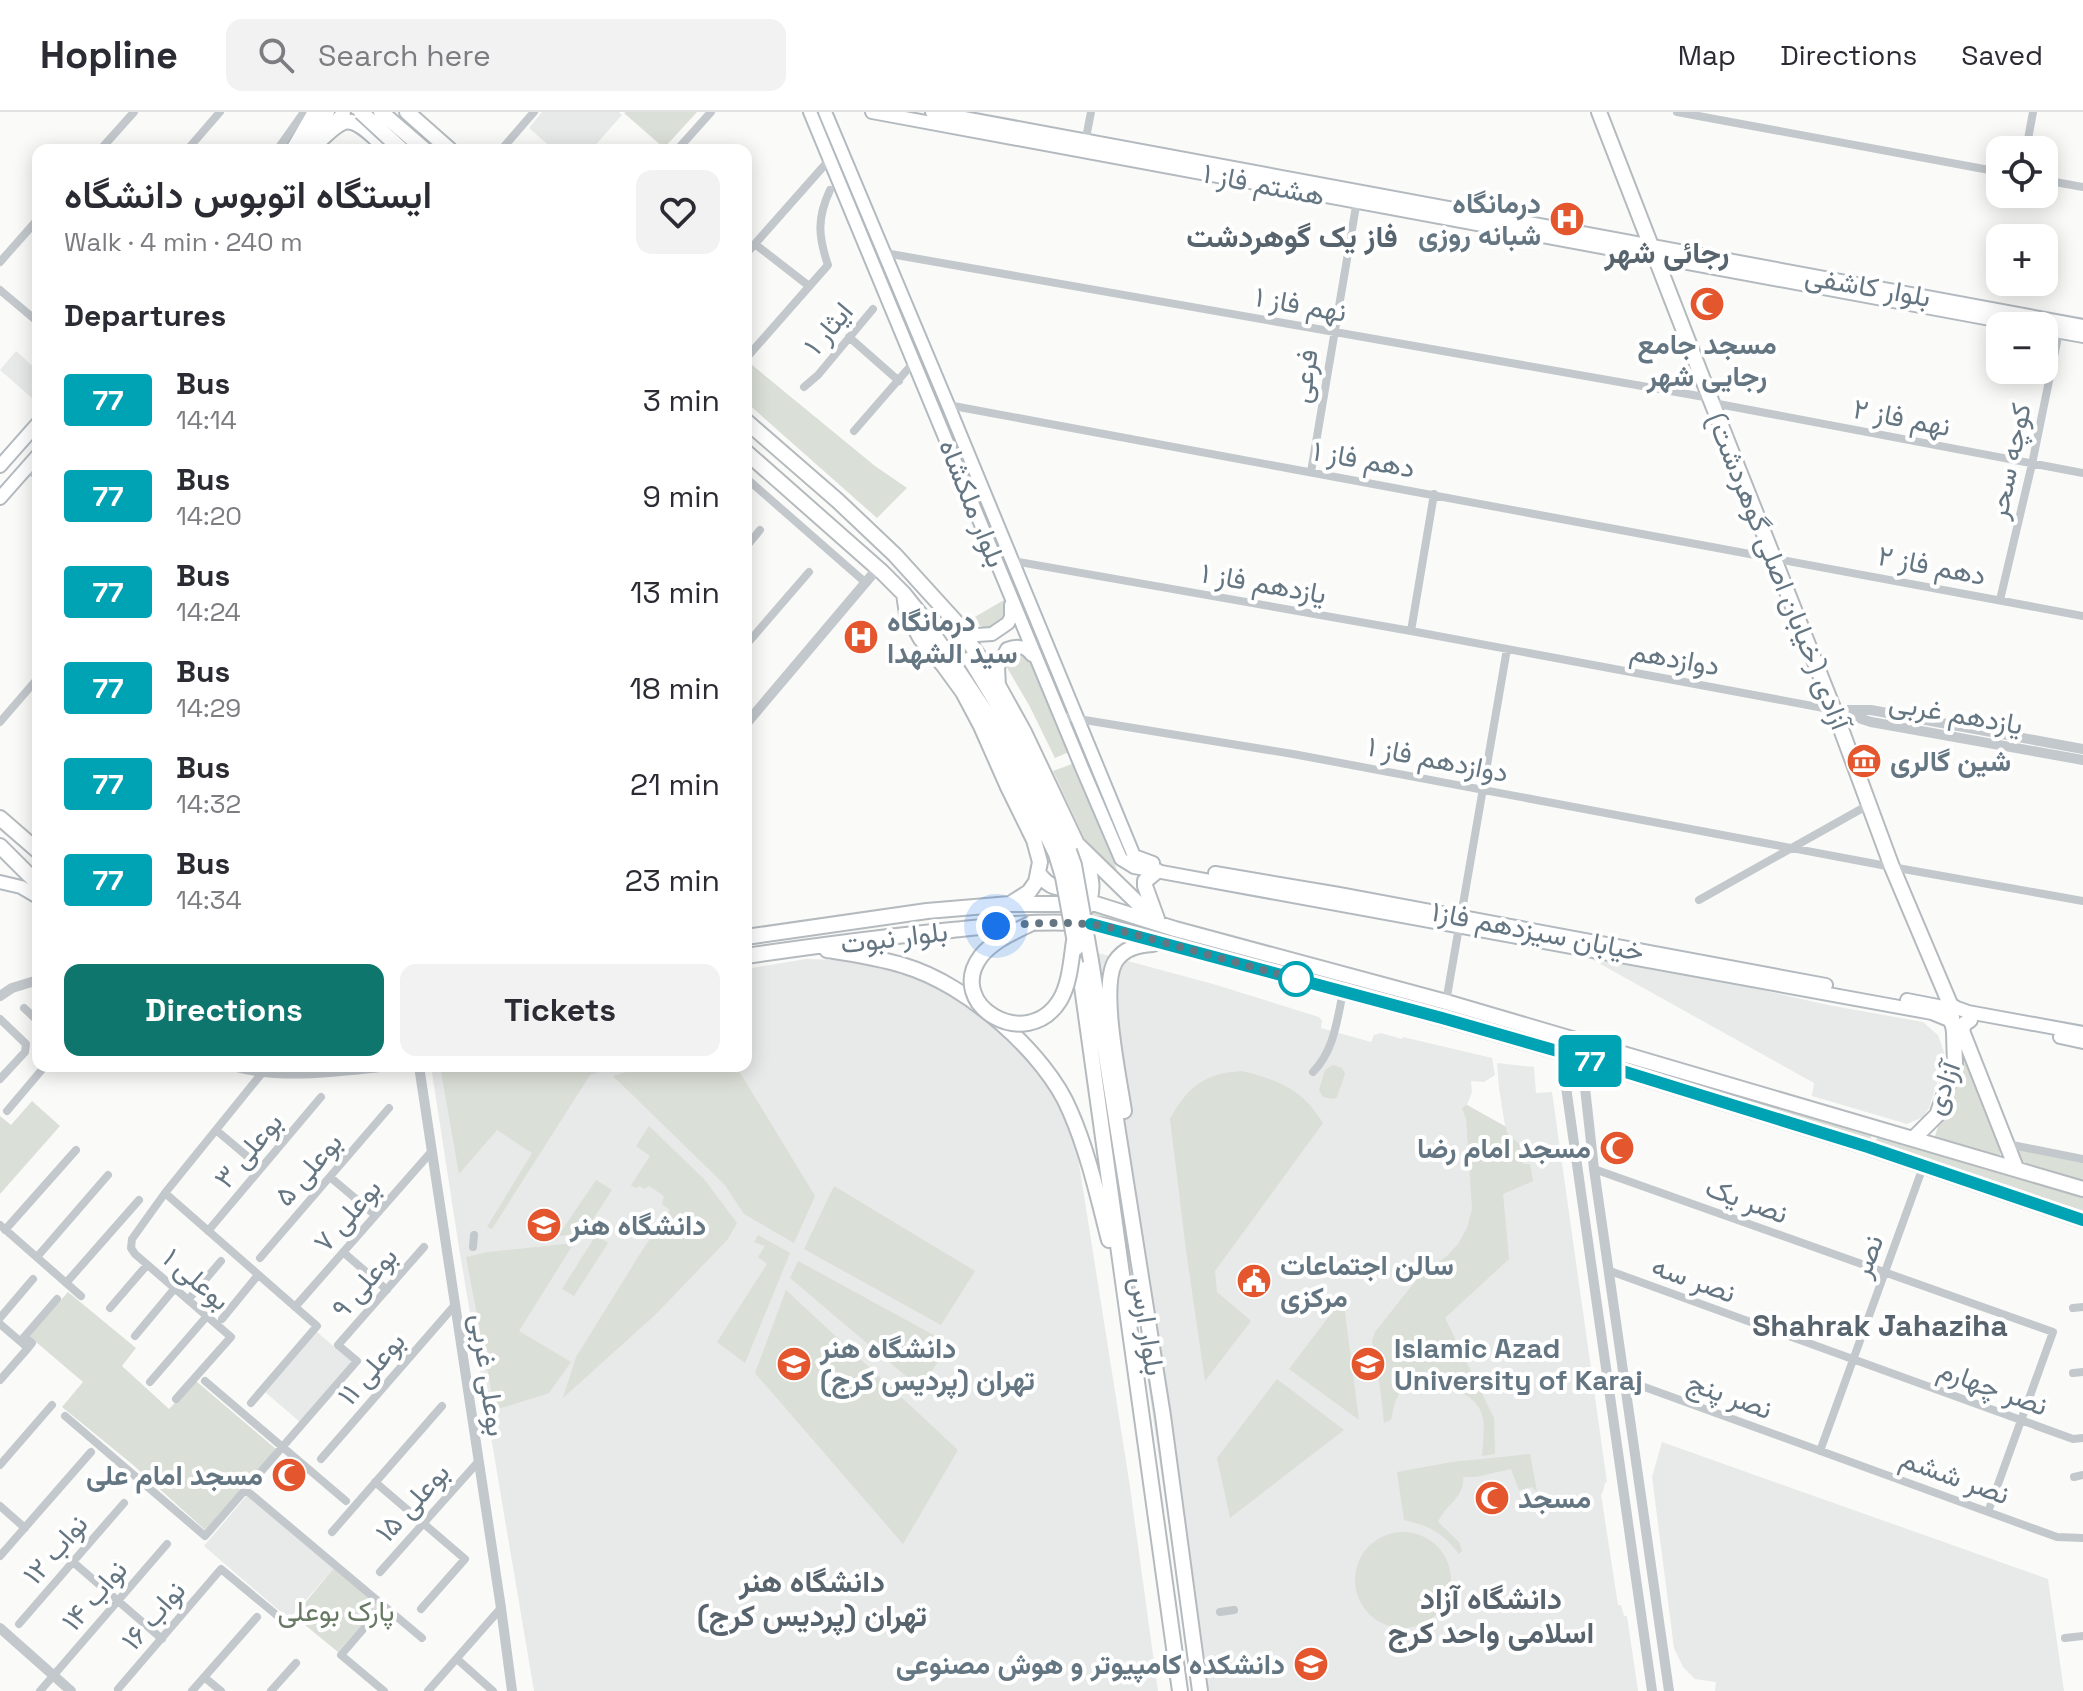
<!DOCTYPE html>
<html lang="en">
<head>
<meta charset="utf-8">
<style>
  :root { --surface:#fff; --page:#f2f2f3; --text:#2b2b33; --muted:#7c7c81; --line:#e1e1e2; --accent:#0f766e }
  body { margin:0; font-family:"Space Grotesk",Vazirmatn,sans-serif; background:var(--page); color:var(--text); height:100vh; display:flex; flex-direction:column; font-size:30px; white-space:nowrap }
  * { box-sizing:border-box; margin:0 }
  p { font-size:26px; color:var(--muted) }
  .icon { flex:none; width:44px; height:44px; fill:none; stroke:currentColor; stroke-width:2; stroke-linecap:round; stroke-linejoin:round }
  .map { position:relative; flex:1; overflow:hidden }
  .panel { position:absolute; left:32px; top:32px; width:720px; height:928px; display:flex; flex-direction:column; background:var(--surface); border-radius:16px; box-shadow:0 4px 20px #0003 }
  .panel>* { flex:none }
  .badge { padding:0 16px; border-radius:6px; font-size:28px; line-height:52px }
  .tools { position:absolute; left:1986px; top:24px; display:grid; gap:16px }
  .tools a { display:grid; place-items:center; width:72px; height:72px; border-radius:16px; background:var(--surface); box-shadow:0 4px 20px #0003; font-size:40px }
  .you { position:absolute; width:40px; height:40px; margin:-20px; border:6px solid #fff; border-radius:50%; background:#1a73e8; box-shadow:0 0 0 12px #1a73e833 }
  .map>.badge { position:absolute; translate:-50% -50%; box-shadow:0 0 0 4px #fff }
  h2 { padding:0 32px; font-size:30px; line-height:72px }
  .round { display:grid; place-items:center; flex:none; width:84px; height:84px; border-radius:16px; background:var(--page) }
  .head { display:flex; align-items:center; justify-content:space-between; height:136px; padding:0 32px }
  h1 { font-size:38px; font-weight:600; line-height:60px }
  .button { display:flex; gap:16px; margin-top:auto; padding:16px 32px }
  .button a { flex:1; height:92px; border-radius:16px; background:var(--accent); color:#fff; font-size:32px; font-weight:600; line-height:92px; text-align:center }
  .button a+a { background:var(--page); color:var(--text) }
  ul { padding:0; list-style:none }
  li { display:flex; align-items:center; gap:24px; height:96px; padding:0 32px }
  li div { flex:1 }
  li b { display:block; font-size:30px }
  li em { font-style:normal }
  li .badge { min-width:88px; font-weight:700; text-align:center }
  header { display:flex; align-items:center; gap:48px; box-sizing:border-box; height:112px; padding:0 40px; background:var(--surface); border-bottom:2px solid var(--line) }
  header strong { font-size:38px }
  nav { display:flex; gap:44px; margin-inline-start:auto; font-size:28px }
  .search { width:560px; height:72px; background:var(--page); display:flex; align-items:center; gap:20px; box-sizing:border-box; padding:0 28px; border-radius:16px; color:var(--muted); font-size:30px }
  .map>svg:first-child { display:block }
</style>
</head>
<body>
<header>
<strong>Hopline</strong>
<div class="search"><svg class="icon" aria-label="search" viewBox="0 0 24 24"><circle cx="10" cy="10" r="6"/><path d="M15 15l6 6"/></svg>Search here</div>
<nav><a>Map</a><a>Directions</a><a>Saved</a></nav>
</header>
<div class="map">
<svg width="2083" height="1579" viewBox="0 0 2083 1579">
  <rect width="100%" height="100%" fill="#fafaf8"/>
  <path fill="#e8e9e9" d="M542,0H619L622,3L591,38H554L529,16Z
    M16,239L38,259V282L33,287L0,258Z
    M1568,834L1828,893L1923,910L1938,923L1944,940L1945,948L1929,996L1923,1005L1907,1012L1812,984L1814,971Z
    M1087,838L1213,872L1319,905L1322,909L1321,916L1371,930L1374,923L1381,921L1402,927L1403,925L1492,946L1495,963L1484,970L1471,969L1472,980L1467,993L1505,1014L1499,976L1497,951L1534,955L1536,981L1552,980L1607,1370L1605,1371L1603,1380L1601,1382L1618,1493H1621L1624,1504H1627L1638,1579H1193L1124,1107L1100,921Z
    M806,847L839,848L901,859L930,869L964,887L996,915L1034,953L1063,1000L1077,1039L1129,1368L1158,1579H534L459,1136L431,954H746V857Z
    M317,1220L352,1250L300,1310L265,1280Z
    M1662,1330L2048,1467L2064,1579H1715L1716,1570L1695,1567L1683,1555L1674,1536L1652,1365Z
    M248,1382L334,1456L289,1507L204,1434Z"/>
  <path fill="#dadfd7" d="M626,0H697L664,36L624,1Z
    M746,248L875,354L907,376L877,406L746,290Z
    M1004,488C1011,504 1002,511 988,517L980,514L973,506Z
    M1018,541L1024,543L1030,550L1069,640L1055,646L1029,593L1006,554C1006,546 1011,543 1018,541Z
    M1072,652L1117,758L1111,762L1093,745L1053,659Z
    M1092,797L1236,841L1381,881L1379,886L1143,815L1091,803L1089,801Z
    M1392,879L1873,1020L1868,1032L1390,889Z
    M1962,945L1966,947L1998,1022L2001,1040L1998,1046L1934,1027L1960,947Z
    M1333,953L1342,956L1345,962L1337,985L1334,987L1323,985L1319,978L1325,958Z
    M440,954H617L590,963L492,1117L487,1115L532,1041L497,1018L459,1062Z
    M646,954H736L815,1084L794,1131L744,1102L725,1073L613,964Z
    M1241,959C1264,964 1290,972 1307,990C1313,996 1318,1004 1323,1011L1215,1159L1217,1180L1251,1209L1205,1269L1186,1138L1170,1007C1188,975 1203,962 1241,959Z
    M32,989L60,1014L0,1082V1004L11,1013Z
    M1467,993L1506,1015L1507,1021L1519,1032L1523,1052H1530L1533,1069L1503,1082L1509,1147L1445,1206L1494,1306L1495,1342L1482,1344C1483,1331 1486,1311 1481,1300C1478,1292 1471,1285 1463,1282C1450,1277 1412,1267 1402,1278C1395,1285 1393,1299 1391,1308L1384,1311L1380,1275L1372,1229L1375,1220L1421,1162L1447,1144L1458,1132L1467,1116L1472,1097L1466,1006L1462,996Z
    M649,1014L704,1067L737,1111L728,1127L656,1202L563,1286L576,1245L643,1137L670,1098L662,1092L664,1084L649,1074L644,1077L640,1074L636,1076L631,1073L650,1044L636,1034Z
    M1879,1020L2083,1082V1103L1874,1035Z
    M2007,1032L2083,1047V1077L2016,1056Z
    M596,1068L612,1078L584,1121L558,1124Z
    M834,1074L975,1159L941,1213L804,1137Z
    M596,1123L608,1131L574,1184L562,1177Z
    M758,1123L790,1141L745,1251L717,1230L767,1152L758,1145L765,1134L754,1130Z
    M574,1131L519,1219L571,1250L549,1281L495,1298L466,1145L488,1140Z
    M798,1149L950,1232L920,1276L790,1166Z
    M786,1178L958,1338L903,1432L755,1261Z
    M68,1180L136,1236L122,1254L169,1297L196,1269L276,1337L205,1418L132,1352L62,1295L83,1270L29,1224Z
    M1343,1186L1359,1308L1289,1257Z
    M1277,1267L1344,1318L1230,1406L1217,1346Z
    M1530,1342L1537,1380L1532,1375L1519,1378L1511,1357L1476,1365H1463C1465,1386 1445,1392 1438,1410L1459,1430L1462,1439L1459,1442C1442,1420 1430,1414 1404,1408L1397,1360L1452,1350Z
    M1355 1468a48 48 0 1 1 96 0a48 48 0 1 1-96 0Z
    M334,1456L378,1494L338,1540L294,1504Z"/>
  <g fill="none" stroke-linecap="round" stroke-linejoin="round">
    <defs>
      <path id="secondary" d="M810,0L1082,656L1121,747L1134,755L1932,901L1949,908L1953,915
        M825,0L948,293L1134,744L1153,751
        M872,0L2028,214
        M932,0L2083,214
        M304,28L328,0
        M311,38L344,0
        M2044,217L2083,224
        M0,354L38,311
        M0,386L38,343
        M957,511L977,523L992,522L1008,511L1011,505V493
        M999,575L998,555L1007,537C1017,533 1025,534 1032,543
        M1215,761L1339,782L1826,873
        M0,770L21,775L38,785
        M1907,888L1943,895
        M1946,895L1950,892L1957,896L1968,900L2083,921
        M2060,925L2083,930"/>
      <path id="primary" d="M407,0L450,38
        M1599,0L1712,291L1834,598L1892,755L1950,892L1954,920L1955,953L1937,1003L1914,1026
        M318,30C325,24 335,13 344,10C359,6 377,29 388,38
        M293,38L315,0
        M746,309L838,389L895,443L955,509L999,575L1024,620L1077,732L1155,808
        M746,340L882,460L904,482L920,502L991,608L1056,742
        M904,482L907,502L921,527L944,554L963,580L981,614L1008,675L1034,728L1040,750L1036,770L1029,780L1010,792
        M970,547L1004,603L1069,739
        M0,706L38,739
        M0,734L38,772
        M1083,743C1092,763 1096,780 1084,799
        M1157,759L1145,769V774L1157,807
        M1039,762C1049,775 1060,781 1074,769
        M746,825L927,799L1010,792H1096L1175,817L1446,890L2083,1077
        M827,838C853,842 880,846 905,854C966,872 1046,941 1070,999C1088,1040 1098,1085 1109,1128
        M746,844C814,834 883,825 952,818C1002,813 1055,806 1104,814L1442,906L1561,940L1868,1035L2083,1108
        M1091,849L1163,1304L1200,1579
        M1079,853L1180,1579
        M1970,908L1964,912L1962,919L2016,1056
        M1124,999C1119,966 1100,877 1115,850C1124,836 1138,833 1153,832"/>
    </defs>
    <use href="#secondary" stroke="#b3babf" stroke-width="16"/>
    <use href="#primary" stroke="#b5babe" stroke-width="18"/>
    <path stroke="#c3c8cc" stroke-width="8" d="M1677,0L2000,60
      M1085,31L1091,0
      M100,38L134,0
      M187,38L220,0
      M277,38L304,0
      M501,38L534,0
      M677,38L711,0
      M2026,38L2033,0
      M2044,68L2083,75
      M755,132L809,174
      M885,141L1710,286
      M746,142L830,47
      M0,150L38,107
      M0,178L38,210
      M849,225L899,269
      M746,242L748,244L828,153C818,124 817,106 830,78
      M804,275L818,263L873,197
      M1713,291L2083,361
      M948,293L2083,504
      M854,319L914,250
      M27,356L38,365
      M1311,360L1357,88
      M746,366L866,471
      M746,435L760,418
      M1013,449L1411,519L1834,598
      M2000,488L2032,352L2059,220
      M1411,519L1434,382
      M746,533L809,460
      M1060,604L1293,642L1892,755L2083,789
      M0,610L38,566
      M1699,788L1870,692
      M1461,804L1507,537
      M1446,890L1459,815
      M24,896L38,909
      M0,907L26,932L25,940L0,967
      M1313,960C1334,939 1337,908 1343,880
      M7,999L45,954
      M216,1018L261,1056
      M2007,1032L2083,1047
      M1594,1057L2053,1220L1988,1400
      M330,1065L375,1103
      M165,1081L317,1214L251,1291
      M0,1113L81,1184
      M5,1118L76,1038
      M208,1119L321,985
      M473,1135L474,1123
      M343,1140L387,1178
      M37,1145L108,1063
      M260,1146L389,996
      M1610,1159L2073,1327L2083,1326
      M66,1171L139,1088
      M188,1188L221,1149
      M295,1195L432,1039
      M110,1196L147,1153
      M2073,1196L2083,1195
      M0,1206L33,1167
      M222,1207L258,1163
      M0,1212L28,1236
      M135,1224L175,1176
      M28,1236L32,1231L24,1225L57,1187
      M2073,1261L2083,1260
      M0,1268L28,1236
      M1625,1268L2057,1425L2083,1426
      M205,1269L346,1389
      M150,1270L207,1204
      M176,1287L231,1225L135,1142L131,1136L132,1127L165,1081L262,961
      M65,1304L205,1424L357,1249L338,1233L424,1135
      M1820,1339L1923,1055
      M321,1347L455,1193
      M0,1353L52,1293
      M2074,1365L2083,1363
      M375,1370L465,1447L421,1497
      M246,1378L422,1526
      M0,1394L25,1416
      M332,1420L442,1294
      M0,1444L91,1340
      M73,1450L162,1527
      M380,1460L478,1350
      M383,1494L341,1543L384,1579
      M1220,1500L1234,1498
      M19,1512L124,1391
      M2065,1526L2083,1524
      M457,1547L493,1579
      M204,1565L221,1579
      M118,1577L221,1457L285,1510
      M40,1579L167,1432
      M192,1579L257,1505
      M271,1579L296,1551
      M428,1579L501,1496"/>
    <path stroke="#c3c8cc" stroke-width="10" d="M1834,598L1871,610L2083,648
      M1845,598H1871L2083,637
      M746,612L877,457
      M0,884L12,876L38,868
      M1561,940L1652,1579
      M1587,948L1584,967L1594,1057L1669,1579
      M232,954C284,968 337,959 390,954
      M419,954L501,1496L512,1579
      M0,1516L71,1579"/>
    <use href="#secondary" stroke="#fff" stroke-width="12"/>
    <use href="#primary" stroke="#fff" stroke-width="14"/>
    <defs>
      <path id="primary-bridge" d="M361,0L402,38
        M381,0L425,38
        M1069,739L1074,753L1091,849
        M1056,742L1063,765L1076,836
        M1032,811C1014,820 994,828 981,844C944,893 1027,942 1060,888C1070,871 1071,848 1074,829"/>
    </defs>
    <use href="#primary-bridge" stroke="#b5babe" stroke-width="18" stroke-linecap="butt"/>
    <use href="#primary-bridge" stroke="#fff" stroke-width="14"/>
  </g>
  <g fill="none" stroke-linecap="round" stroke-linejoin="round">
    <defs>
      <path id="line" d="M1091,812L1442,906L1561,940L1868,1035L2083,1108"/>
    </defs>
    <use href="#line" stroke="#fff" stroke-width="18"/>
    <use href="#line" stroke="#00a3b4" stroke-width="12"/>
    <path stroke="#657683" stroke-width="8" stroke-dasharray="0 14.4" d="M996,814C1031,811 1069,809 1104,814L1296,867"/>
  </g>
  <defs>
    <symbol id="hospital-disc" viewBox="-11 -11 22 22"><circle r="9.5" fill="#e4572e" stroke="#fff"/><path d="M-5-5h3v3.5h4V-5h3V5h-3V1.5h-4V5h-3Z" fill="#fff"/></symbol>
    <symbol id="mosque-disc" viewBox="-11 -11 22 22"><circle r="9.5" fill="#e4572e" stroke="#fff"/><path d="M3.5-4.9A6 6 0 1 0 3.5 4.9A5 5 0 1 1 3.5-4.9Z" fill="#fff"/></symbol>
    <symbol id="museum-disc" viewBox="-11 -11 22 22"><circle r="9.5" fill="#e4572e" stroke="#fff"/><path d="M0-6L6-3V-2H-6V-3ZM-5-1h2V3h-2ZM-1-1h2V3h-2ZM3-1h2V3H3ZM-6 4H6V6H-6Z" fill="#fff"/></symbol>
    <symbol id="university-disc" viewBox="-11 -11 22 22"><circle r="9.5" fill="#e4572e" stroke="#fff"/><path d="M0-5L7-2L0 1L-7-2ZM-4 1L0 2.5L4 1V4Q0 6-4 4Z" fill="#fff"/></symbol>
    <symbol id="civic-disc" viewBox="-11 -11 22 22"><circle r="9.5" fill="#e4572e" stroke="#fff"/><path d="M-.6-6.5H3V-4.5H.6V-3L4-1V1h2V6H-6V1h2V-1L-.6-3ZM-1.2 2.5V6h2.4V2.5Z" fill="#fff"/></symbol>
  </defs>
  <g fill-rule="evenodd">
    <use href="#hospital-disc" x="1547" y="87" width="40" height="40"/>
    <use href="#mosque-disc" x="1687" y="172" width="40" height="40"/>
    <use href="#hospital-disc" x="841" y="505" width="40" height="40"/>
    <use href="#museum-disc" x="1844" y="629" width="40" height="40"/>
    <use href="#mosque-disc" x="1597" y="1016" width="40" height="40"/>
    <use href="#university-disc" x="524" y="1093" width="40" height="40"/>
    <use href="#civic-disc" x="1234" y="1149" width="40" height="40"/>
    <use href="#university-disc" x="774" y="1232" width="40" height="40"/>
    <use href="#university-disc" x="1348" y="1232" width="40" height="40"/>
    <use href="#mosque-disc" x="269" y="1343" width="40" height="40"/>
    <use href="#mosque-disc" x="1472" y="1366" width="40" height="40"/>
    <use href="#university-disc" x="1291" y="1532" width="40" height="40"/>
  </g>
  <circle fill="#fff" stroke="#00a3b4" stroke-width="4" cx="1296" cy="867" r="16"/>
  <g text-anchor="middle" stroke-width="8" stroke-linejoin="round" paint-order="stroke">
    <g font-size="28" fill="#657683" stroke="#fff">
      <text transform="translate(1264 72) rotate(11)" y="10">هشتم فاز ۱</text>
      <text transform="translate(1868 174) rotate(10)" y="10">بلوار کاشفی</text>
      <text transform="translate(1301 192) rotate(10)" y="10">نهم فاز ۱</text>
      <text transform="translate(828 216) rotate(-50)" y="10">ایثار ۱</text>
      <text transform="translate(1304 264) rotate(-81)" y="10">فرعی</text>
      <text transform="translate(1902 305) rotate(11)" y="10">نهم فاز ۲</text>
      <text transform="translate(1364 347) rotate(10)" y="10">دهم فاز ۱</text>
      <text transform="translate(2009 349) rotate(-78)" y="10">کوچه سحر</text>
      <text transform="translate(973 391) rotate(68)" y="10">بلوار ملکشاه</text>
      <text transform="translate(1932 453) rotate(11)" y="10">دهم فاز ۲</text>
      <text transform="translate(1779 459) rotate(68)" y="10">آزادی (خیابان اصلی گوهردشت)</text>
      <text transform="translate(1264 471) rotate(10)" y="10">یازدهم فاز ۱</text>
      <text transform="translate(1675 546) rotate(10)" y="10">دوازدهم</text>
      <text transform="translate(1956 601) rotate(10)" y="10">یازدهم غربی</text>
      <text transform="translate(1438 647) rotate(11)" y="10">دوازدهم فاز ۱</text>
      <text transform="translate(1538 819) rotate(11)" y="10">خیابان سیزدهم فاز۱</text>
      <text transform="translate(894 825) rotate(-7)" y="10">بلوار نبوت</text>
      <text transform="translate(1942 976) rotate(-70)" y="10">آزادی</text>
      <text transform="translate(248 1038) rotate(-50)" y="10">بوعلی ۳</text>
      <text transform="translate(308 1057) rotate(-49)" y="10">بوعلی ۵</text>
      <text transform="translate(1747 1088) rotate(20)" y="10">نصر یک</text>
      <text transform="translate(347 1103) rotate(-49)" y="10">بوعلی ۷</text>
      <text transform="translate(1867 1144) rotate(-70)" y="10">نصر</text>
      <text transform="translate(197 1167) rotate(41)" y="10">بوعلی ۱</text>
      <text transform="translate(1694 1167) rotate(20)" y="10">نصر سه</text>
      <text transform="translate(364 1170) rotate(-49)" y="10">بوعلی ۹</text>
      <text transform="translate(1148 1214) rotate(81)" y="10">بلوار ارس</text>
      <text transform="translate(371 1256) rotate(-49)" y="10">بوعلی ۱۱</text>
      <text transform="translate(489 1263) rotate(82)" y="10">بوعلی غربی</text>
      <text transform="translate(1993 1275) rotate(20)" y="10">نصر چهارم</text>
      <text transform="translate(1730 1283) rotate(20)" y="10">نصر پنج</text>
      <text transform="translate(1955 1364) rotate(20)" y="10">نصر ششم</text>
      <text transform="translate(412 1390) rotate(-48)" y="10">بوعلی ۱۵</text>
      <text transform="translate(55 1437) rotate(-49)" y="10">نواب ۱۲</text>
      <text transform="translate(94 1483) rotate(-49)" y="10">نواب ۱۴</text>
      <text transform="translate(153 1503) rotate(-49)" y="10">نواب ۱۶</text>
    </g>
    <g font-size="28" font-weight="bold" fill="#657683" stroke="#fff" text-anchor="start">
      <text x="1541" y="101" text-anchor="end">درمانگاه<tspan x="1541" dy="32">شبانه روزی</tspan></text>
      <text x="1707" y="242" text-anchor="middle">مسجد جامع<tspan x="1707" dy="32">رجایی شهر</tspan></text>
      <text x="887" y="519">درمانگاه<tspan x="887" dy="32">سید الشهدا</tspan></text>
      <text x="1890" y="659">شین گالری</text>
      <text x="1591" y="1046" text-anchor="end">مسجد امام رضا</text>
      <text x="570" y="1123">دانشگاه هنر</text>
      <text x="1280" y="1163">سالن اجتماعات<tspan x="1280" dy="32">مرکزی</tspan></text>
      <text x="820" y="1246">دانشگاه هنر<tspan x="820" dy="32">تهران (پردیس کرج)</tspan></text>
      <text x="1394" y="1246">Islamic Azad<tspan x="1394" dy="32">University of Karaj</tspan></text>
      <text x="263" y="1373" text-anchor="end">مسجد امام علی</text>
      <text x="1518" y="1396">مسجد</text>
      <text x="1285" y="1562" text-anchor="end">دانشکده کامپیوتر و هوش مصنوعی</text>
    </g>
    <g font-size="28" fill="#687a64" stroke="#fff">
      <text x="336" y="1509">پارک بوعلی</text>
    </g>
    <g font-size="30" font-weight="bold" fill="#57646e" stroke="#fff">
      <text x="1292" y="135">فاز یک گوهردشت</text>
      <text x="1667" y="151">رجائی شهر</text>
      <text x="1880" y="1224">Shahrak Jahaziha</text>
      <text x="812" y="1480">دانشگاه هنر<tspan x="812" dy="34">تهران (پردیس کرج)</tspan></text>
      <text x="1491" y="1497">دانشگاه آزاد<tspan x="1491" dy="34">اسلامی واحد کرج</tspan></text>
    </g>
  </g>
</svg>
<div class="tools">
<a><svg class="icon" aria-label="locate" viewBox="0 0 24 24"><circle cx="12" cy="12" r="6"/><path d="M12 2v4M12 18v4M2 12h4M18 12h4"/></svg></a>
<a>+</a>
<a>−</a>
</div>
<div class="you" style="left:996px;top:814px"></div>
<b class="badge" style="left:1590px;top:949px;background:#00a3b4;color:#fff">77</b>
<section class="panel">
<div class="head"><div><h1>ایستگاه اتوبوس دانشگاه</h1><p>Walk · 4 min · 240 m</p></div><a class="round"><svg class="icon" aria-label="heart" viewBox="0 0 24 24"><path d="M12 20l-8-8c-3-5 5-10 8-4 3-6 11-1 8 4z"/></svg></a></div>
<h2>Departures</h2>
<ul>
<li><span class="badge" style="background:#00a3b4;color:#fff">77</span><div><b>Bus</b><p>14:14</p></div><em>3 min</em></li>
<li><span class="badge" style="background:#00a3b4;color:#fff">77</span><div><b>Bus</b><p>14:20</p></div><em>9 min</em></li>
<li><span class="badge" style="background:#00a3b4;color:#fff">77</span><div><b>Bus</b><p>14:24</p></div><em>13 min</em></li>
<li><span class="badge" style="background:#00a3b4;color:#fff">77</span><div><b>Bus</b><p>14:29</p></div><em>18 min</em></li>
<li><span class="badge" style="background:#00a3b4;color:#fff">77</span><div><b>Bus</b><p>14:32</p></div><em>21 min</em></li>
<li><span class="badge" style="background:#00a3b4;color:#fff">77</span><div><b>Bus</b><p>14:34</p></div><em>23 min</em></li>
</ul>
<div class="button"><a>Directions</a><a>Tickets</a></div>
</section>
</div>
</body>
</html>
